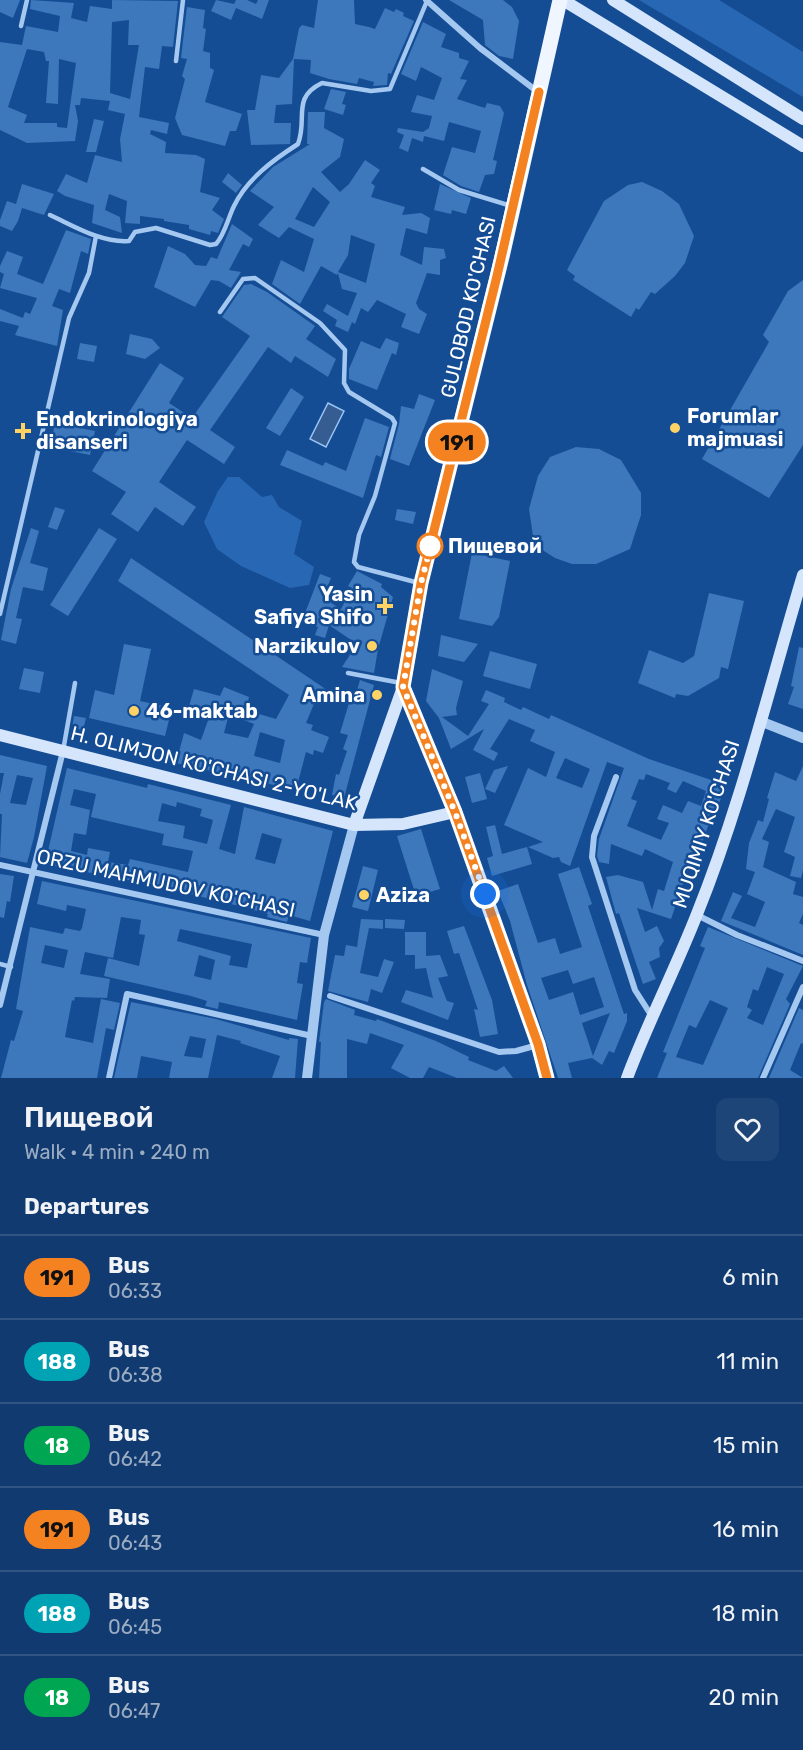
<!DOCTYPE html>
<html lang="en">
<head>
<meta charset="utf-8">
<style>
  :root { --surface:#103a70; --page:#1e4578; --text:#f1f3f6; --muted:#9cadc3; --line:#305483 }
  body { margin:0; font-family:Rubik,sans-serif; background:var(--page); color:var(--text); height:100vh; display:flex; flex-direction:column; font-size:22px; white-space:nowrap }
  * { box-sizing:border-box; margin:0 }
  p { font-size:20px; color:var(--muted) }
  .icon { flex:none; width:33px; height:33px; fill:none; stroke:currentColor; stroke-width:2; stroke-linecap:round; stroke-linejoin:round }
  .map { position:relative; height:1078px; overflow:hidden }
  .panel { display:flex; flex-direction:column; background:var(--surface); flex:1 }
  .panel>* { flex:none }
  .badge { padding:0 12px; border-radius:20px; font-size:21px; line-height:39px }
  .you { position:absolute; width:30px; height:30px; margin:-15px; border:4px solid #fff; border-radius:50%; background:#1a73e8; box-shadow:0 0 0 9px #1a73e833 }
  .map>.badge { position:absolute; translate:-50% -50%; box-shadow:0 0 0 3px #fff }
  h2 { padding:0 24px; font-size:22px; line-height:54px }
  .round { display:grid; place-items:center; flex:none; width:63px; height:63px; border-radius:12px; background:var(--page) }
  .overview { display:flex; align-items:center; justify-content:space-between; height:102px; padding:0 24px }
  h1 { font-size:28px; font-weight:600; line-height:45px }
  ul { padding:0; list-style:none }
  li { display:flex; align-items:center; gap:18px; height:84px; padding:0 24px; border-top:2px solid var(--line) }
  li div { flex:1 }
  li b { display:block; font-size:22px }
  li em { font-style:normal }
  li .badge { min-width:66px; font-weight:700; text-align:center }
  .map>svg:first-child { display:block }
</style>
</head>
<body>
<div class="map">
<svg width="803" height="1078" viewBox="0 0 803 1078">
  <rect width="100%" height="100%" fill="#154d95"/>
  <path fill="#2867b3" d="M639,0H719L803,52V97Z
    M228,477H239L262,497L272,495L279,507L302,521L294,554L314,567L309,585L290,588L241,566L217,549L204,522L218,491Z"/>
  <path fill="#355d91" stroke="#98c3f4" stroke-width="1.5" d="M328,403L344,411L326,447L310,439Z"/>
  <path fill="#3d77bc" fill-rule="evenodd" d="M0,0H20L13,18L0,12Z
    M31,0L74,3L71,18L87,22L90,6L112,9V0L178,1L173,47L162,46L159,69L145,67L139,117L169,123L167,134L151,130L150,134L166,142L165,153L196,155L205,159L200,192L220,198L212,210L224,219L218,233L211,231L210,235L189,229V225L164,221V219L140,216V224L125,223L127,201L109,194L105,210L120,217L122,233L92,223L94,205L65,196L57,191L66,174L87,183L95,155L122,162L120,139L125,114L108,110L110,101L81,98L80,105H75L78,121L75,141L27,143L0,130V42L22,45L26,26L58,32L60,16L30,9ZM129,20L128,45H139L130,99L110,93L112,22ZM27,49L44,52L46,61H49L46,103L58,104L59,59L76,63L67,128L57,127V123H24L27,115L8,107Z
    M216,0L234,4L236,0H247L256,4L258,0H269L262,19L236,8L231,20L211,11Z
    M318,0H354L355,24L369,27L375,29L385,8L394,12L396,9L404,13L403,16L414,21L391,74L388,73L387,85L373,86L374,82L359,78L357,84L329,79L310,73L311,60L294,59L292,104L276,105L274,123H291L290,144L251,145L247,110H255L261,75L279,78L293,59L299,28L302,25L314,28Z
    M449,0H503L512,7L519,21L513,59L499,56L485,45L483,20Z
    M187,7L205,10L203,28L206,29L203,51L210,53V68L214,70L205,102L242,114L236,131H230L225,146L182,135L175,118L185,79L182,76L187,59L181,58Z
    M423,22L446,34L441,47L459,53V58L469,61L460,79L467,80L457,99L485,108L487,103L500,106L504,113L493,160L497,161L494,174L485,175L479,192L461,186L443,175L452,147L475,153L481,131L449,122L444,141L424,136L423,142L412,138L408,152L399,148L404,135L397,132L398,128L423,132L429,128L432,116L411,112L417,95L434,100L442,78L421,67L416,81L401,74Z
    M331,89L346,92L342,104L346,105L343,115L324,109Z
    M308,112H325L324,128L344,139L340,157L321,172L340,192L349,184L365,160L380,170L371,183L375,186L371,197L405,207L402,215L421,213L430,218L427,234L406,228L400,255L422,265L424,247L444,249L446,258L440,260V275L427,273L416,303L419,309L427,314L419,334L401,327L406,314L377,300L368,312L361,308L355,324L352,322L348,332L335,326L337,320L323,311L327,304L348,316L357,293L342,289L338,273L337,275L321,266L300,304L272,284L281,260L304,272L314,239L289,227L279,238L258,225L274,207L250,191L273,167L310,144H307ZM313,187L330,202L314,227L295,219ZM351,235L375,244L366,283L338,272L348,255Z
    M94,119L104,121L96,152H86Z
    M228,173L242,185L236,193L222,182Z
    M642,182L662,191L679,204L694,236L685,263L675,276L655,294L651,292L639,310L636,308L631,317L573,280L575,276L567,270L604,201L628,185Z
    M22,184L54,194L44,215L22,208L18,221L12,231L0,226V220L7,201L16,204Z
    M440,184L471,198L466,214L452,210L451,214L434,210Z
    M232,224L253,239L249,247L243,244L229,270L241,272L231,288L219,281L211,280L195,307L154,287L168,246L185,254L195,265L206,266L211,257L217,259Z
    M66,230L91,239L88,254L81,251L70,293L59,289L52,306L63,310L57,346L15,335L19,326L0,321V309L23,318L25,312L30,314L37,298L0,288L4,274L0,272V266L7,251L23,257L17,274L43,284Z
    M803,280V445L769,498L702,459L769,342L763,335L788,291Z
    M251,284L267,292L315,326L306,339L336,359L328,377L295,356L291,363L268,347L210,430L235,447L224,464L187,440L159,482L196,507L183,526L155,507L138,532L111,514L126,492L92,471L160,363L184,378L169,403L192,418L250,336L222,317L244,285Z
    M130,334L152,339L160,348L145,359L126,354Z
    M386,338L399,343L396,355L392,353L377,390L349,379V369L361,341L380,349Z
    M80,343L97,346L94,362L77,359Z
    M291,388L304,397L280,436L266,428Z
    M419,394L435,400L409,466L390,459L399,424L401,406L414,409Z
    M365,418L389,427L381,457L376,455L363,498L280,465L287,450L323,466L325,462L346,471Z
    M55,423L95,431L90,455L50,447Z
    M576,447L599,449L621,460L641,493V515L630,549L596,564H572L555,558L544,551L533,536L529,509L538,476L550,457Z
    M55,507L65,510L57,530L48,527Z
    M397,509L416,512L413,524L395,520Z
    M31,528L39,531L30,563L48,568L43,591L23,587L16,618L22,619L16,644L1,640L11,589Z
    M99,528L117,539L68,616L50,605Z
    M472,553L510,561L499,617L492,626L459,619Z
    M131,558L330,692L323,703L316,699L306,723L313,725L311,730L329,737L323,753L314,750L313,755L306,752L296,790L176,763L184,733L201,740L211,712L189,706L194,689L220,696L224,687L249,697L246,710L276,719L289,695L118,581ZM229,714L254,724L248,738L224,733ZM260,732L285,740L280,763L254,756Z
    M357,571L382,584L381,587L393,597L378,649L374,673L342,667L357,644L329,625L325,638L315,635L318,627L302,621L320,574L331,578L323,598L341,609L352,588L348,586Z
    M709,593L744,601L728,669L721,667L719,678L688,696L676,694L675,698L638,683L649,650L683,663L694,656Z
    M441,635L478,644L464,662L438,656Z
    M124,644L151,649L140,701L172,708L165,736L89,718L95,690L114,695Z
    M799,647L803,648V709L788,704L794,687L791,686Z
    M490,651L537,664L530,689L483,676Z
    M24,668L44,672L40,693L19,689Z
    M432,669L463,681L456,708L457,715L442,717L468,736L489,704L481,701L486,690L505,698L504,702L521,710L523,707L549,719L551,715L649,759L726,785L716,811L714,810L693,867L689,866L671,919L637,908L645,932L657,926L664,941L659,948L660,957L649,962L656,979L643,984L619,913L616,914L606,877L618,875L643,882L652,910L658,889L664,891L673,862L645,849L642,856L611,844L609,864L599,862L597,856L599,839L624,768L607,762L570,866L561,862L559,857L553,858L528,847L543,842L504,825L528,768L546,777L555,752L530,741L535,730L509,719L490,749L498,753L494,761L473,750L484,729L451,749L439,718L426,701ZM565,758L590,769L582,788L556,778ZM646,774L670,783L667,789L676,793L683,781L706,791L701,806L688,801L682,813L663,805L657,819L669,823L661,840L627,826L637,801L631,799L639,779L644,780Z
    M360,680L374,685L344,798L332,795L336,774L339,775L347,751L343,749L348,735L340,733L352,693L356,694Z
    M74,716L86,718L83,730L72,728Z
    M0,755L47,766L34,837L27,863L0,857L2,814H0V794L4,773H0ZM17,775L33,778L26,805L10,803Z
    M508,766L495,793L485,789L494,770Z
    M803,766V870L801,878L790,876L795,857L784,852L795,817L776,809L762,839L769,842L763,867L796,882L793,894L803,897V914L799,923L803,925V955L721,921L733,892L742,896L731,918L755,927L765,902L747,894L755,872L746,869L749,843L758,820L763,822L769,799L767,798L775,772L796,781Z
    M67,768L147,788L148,784L231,805L219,849L235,854L244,807L333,831L310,921L289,915L287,922L267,917L268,914L243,907L154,885L45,864ZM74,789L96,794L91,817L164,834L162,845L193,851L188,872L130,859L128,865L108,862L110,852L88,848L87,855L71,851L74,833L86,835L90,810L70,805ZM177,802L202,809L200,816L213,820L207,844L183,838L185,826L158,821L162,803L176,807ZM262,833L282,839L275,864L255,859Z
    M480,773L487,799L472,803L465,777Z
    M495,825L502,854L527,847L532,864L492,876L487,858L493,856L486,827Z
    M421,829L440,889L416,896L397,836Z
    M363,866L378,870L368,911L352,907Z
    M579,867L592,904L588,906L624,1014L627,1013V1021L614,1053L609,1051L602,1065L592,1058L568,1063L572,1078H558L527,985L510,921L498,891L518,884L538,943L555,938L560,954L582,947L558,874ZM568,970L573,984L594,977L604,1007L580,1015L573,992L549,1000L541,978ZM610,1013L593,1056L582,1023Z
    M0,874L14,876L10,902L7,901L4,918L0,917Z
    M42,881L311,938L307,963L300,962L297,983L303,984L297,1020L219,1002L218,1009L205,1006L207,1001L191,996L104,976L108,958L139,966L145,935L139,934L141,920L121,917L113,958L85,952L80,974L110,979L107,998L75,997L74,1001L72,1000L65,1037L93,1043L101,999L120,1003L114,1030L106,1028L97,1078H1L11,1040L14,1041L23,1011L16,1009L30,927L63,934L65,928L80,931L82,928L86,909L67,905L66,911L37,904ZM180,929L252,944L247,968L229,965L231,956L177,941ZM45,945L68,950L64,968L41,963ZM199,955L215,960L211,980L194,976Z
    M361,919L383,920V929L369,928L360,973L378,977L384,959L394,962L382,993L371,989L368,1002L328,991L335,955L344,956L346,945L357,947Z
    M385,919L405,920L404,929L385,928Z
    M464,926L492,1000L498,1034L480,1037L474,1009L478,1010L459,953L454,954L447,931Z
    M708,927L803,966L786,999L790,1004L758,1078H657L667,1053L663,1052L705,948L700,946ZM767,967L784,974L763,1025L747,1018L752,1010L747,1007L753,989L758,991ZM710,1000L728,1008L703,1065L676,1057L689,1025L696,1028Z
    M405,932H426V956L440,955L448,976L438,978L447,1001L454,1003L448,1020L401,1002L406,990L433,998L426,968L415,969V955H405Z
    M326,999L355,1010L354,1015L376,1021L377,1019L436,1041L469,1057L468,1060L496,1071L504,1066L513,1078H457L429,1067L423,1078H410L391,1068L404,1045L370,1033L367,1044L347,1039V1078H319L321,1042H319L324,1002Z
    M131,1002L216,1019L289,1040V1038L298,1039L295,1078H272L280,1056L240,1043L241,1041L217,1035L208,1078H169L172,1062L141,1056L137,1078H114ZM190,1036L206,1039L202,1058L184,1056Z
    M799,1008L803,1010V1044L801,1043L790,1070L803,1078H769Z"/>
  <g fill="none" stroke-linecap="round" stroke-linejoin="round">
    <path stroke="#a5c8f1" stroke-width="4.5" d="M21,26L27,0
      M176,61L183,0
      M423,169L459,190L511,206
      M50,215C74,226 101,243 129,241L135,232L156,228L210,245L216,244C225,234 228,218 234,206C247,179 273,160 298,144C308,118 291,98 322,83L371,91L390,89L427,1
      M220,312L243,279L255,278L320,323L345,350L344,383L349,392L392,418L395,423L375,496L359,535L354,562L358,567L419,583
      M0,614L69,318L89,273L96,236
      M348,673L401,683
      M63,751L75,683
      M0,964L11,967"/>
    <path stroke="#a5c8f1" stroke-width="6" d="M426,0L480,48L538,92
      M616,777L594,836L592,857L635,990L651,1015
      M0,865L324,935
      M697,915L737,935L803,961
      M330,996L499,1052L516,1051L538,1045
      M0,1005L63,751
      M109,1078L127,994L312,1036
      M763,1078L803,987"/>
    <path stroke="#a5c8f1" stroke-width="10" d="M760,721L803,738
      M307,1078L324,935L354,825"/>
    <path stroke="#d4e5fc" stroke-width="12" d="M563,0L803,146
      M613,0L803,119
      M0,735L354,825L403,824L455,812
      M354,825L403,687
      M627,1078C648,1022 675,970 697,914C741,805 769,688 803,575"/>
    <path stroke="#f0f6ff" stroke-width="15" d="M547,1078L538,1044L455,812L403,687L421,583L502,257L560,0"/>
  </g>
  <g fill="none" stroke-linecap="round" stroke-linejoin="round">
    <defs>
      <path id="line" d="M539,92L497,276L421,583L403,687L455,812L538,1044L547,1078"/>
    </defs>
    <use href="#line" stroke="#fff" stroke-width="14"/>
    <use href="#line" stroke="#f58220" stroke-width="9"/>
    <path stroke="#fff" stroke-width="6" stroke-dasharray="0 10.8" d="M430,546L433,537L421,583L403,687L455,812L485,894"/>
  </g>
  <g fill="#ffd266" stroke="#154d95" stroke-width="2">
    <circle cx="675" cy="428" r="6"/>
    <path d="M20 422h6v6h6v6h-6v6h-6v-6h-6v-6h6z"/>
    <path d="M382 597h6v6h6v6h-6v6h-6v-6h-6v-6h6z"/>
    <circle cx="372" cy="646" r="6"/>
    <circle cx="377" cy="695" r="6"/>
    <circle cx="134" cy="711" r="6"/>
    <circle cx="364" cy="895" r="6"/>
  </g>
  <circle fill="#fff" stroke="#f58220" stroke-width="3" cx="430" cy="546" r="12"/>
  <g text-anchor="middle" stroke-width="5" stroke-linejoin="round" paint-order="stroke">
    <g font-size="20" fill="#fff" stroke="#154d95">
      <text transform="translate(468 307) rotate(-77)" y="7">GULOBOD KO'CHASI</text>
      <text transform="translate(214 768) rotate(14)" y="7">H. OLIMJON KO'CHASI 2-YO'LAK</text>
      <text transform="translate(706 824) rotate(-72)" y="7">MUQIMIY KO'CHASI</text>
      <text transform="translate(166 883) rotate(12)" y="7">ORZU MAHMUDOV KO'CHASI</text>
    </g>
    <g font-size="20" font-weight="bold" fill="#fff" stroke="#154d95" text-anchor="start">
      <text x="687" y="423">Forumlar<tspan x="687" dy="23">majmuasi</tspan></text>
      <text x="36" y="426">Endokrinologiya<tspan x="36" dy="23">disanseri</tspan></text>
      <text x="373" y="601" text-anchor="end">Yasin<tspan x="373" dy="23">Safiya Shifo</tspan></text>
      <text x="360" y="653" text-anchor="end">Narzikulov</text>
      <text x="365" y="702" text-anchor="end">Amina</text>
      <text x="146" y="718">46-maktab</text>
      <text x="376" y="902">Aziza</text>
    </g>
    <g font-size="20" font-weight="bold" fill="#fff" stroke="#154d95" text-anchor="start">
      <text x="448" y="553">Пищевой</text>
    </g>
  </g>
</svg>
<div class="you" style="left:485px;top:894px"></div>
<b class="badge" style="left:457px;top:442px;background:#f58220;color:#111">191</b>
</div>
<section class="panel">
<div class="overview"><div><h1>Пищевой</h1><p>Walk · 4 min · 240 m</p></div><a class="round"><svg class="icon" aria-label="heart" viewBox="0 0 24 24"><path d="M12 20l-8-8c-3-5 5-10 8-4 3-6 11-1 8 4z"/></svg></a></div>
<h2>Departures</h2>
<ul>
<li><span class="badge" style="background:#f58220;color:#111">191</span><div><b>Bus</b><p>06:33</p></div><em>6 min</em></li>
<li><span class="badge" style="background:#00a3b4;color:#fff">188</span><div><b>Bus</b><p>06:38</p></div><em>11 min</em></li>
<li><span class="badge" style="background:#00a651;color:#fff">18</span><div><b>Bus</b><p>06:42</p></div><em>15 min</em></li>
<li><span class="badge" style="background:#f58220;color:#111">191</span><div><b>Bus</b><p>06:43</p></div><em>16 min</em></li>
<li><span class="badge" style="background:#00a3b4;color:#fff">188</span><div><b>Bus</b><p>06:45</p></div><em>18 min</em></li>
<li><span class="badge" style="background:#00a651;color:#fff">18</span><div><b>Bus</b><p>06:47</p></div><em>20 min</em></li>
</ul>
</section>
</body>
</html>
